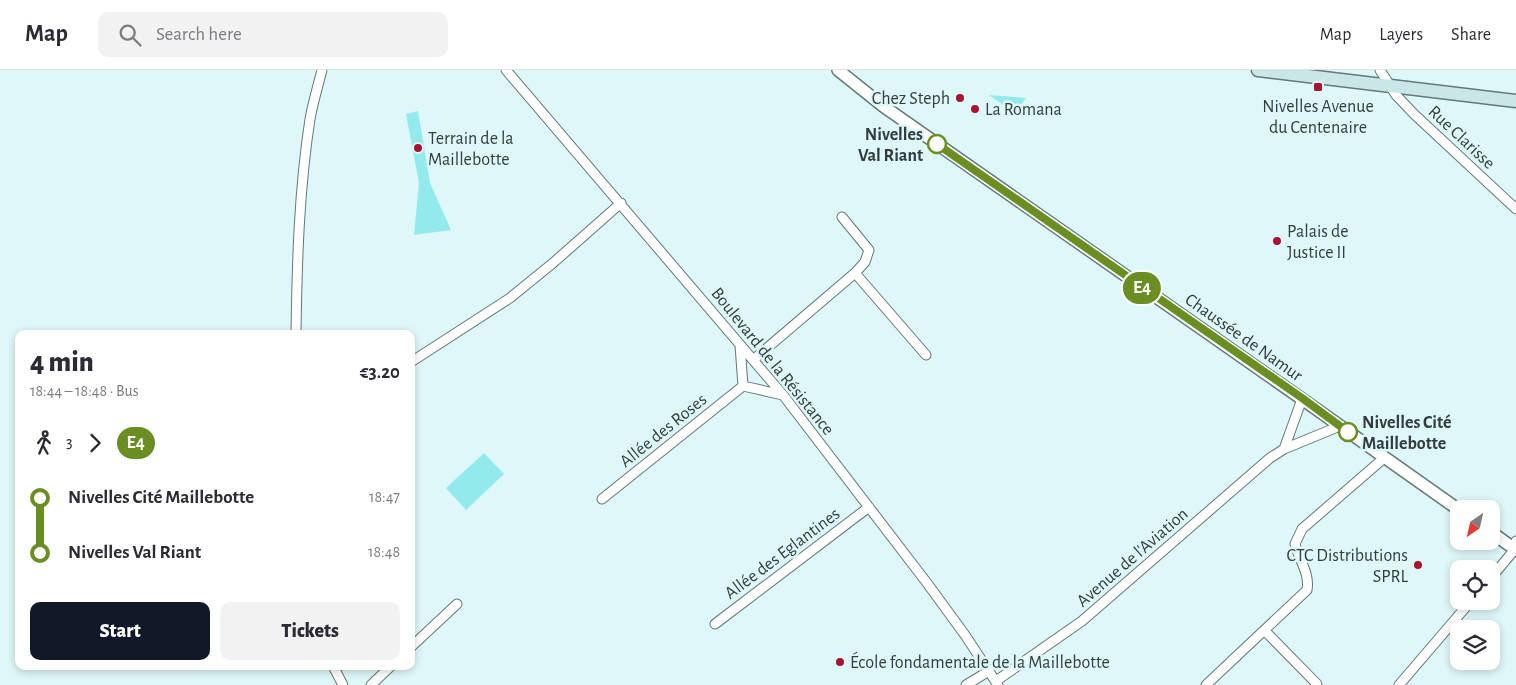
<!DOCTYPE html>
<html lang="en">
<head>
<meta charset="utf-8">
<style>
  :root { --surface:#fff; --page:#f2f2f3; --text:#2b2b33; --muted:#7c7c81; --line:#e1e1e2; --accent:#111827 }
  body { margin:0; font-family:"Alegreya Sans",sans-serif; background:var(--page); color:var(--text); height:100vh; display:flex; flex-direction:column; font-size:19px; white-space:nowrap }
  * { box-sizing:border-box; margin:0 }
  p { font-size:16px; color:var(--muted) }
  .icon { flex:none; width:28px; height:28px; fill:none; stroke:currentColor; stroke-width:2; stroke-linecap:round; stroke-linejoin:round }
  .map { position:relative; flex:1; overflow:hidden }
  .details { position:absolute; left:15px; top:260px; width:400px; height:340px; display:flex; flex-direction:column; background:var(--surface); border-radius:10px; box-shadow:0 2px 8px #0003 }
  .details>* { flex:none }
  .badge { padding:0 10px; border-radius:16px; font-size:18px; line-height:32px }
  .needle { width:32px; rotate:214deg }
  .buttons { position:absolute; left:1450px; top:430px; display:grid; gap:10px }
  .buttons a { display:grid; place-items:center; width:50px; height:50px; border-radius:10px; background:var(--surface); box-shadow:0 2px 8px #0003; font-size:25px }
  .map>.badge { position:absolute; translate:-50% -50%; box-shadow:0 0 0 2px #fff }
  .legs { display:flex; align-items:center; gap:8px; height:55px; padding:0 15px; font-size:16px }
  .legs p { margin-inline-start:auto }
  .overview { display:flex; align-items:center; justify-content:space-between; height:85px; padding:0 15px }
  h1 { font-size:28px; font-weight:800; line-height:38px }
  .action { display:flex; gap:10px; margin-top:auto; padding:10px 15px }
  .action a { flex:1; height:58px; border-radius:10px; background:var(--accent); color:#fff; font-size:20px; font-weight:800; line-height:58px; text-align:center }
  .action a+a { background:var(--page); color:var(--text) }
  ul { padding:0 15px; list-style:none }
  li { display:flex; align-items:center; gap:18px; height:55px; font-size:19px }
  li i { display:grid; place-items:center; width:8px; height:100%; margin:0 6px; background:currentColor }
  li i::after { content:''; width:12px; height:12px; margin:-6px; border:4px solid; border-radius:50%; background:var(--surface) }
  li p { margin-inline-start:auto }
  li:first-child i { background:linear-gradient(#0000 50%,currentColor 0) }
  li:last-child i { background:linear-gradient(currentColor 50%,#0000 0) }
  header { display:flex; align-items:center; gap:30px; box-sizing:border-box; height:70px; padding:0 25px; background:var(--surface); border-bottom:1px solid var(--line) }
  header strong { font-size:24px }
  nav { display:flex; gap:28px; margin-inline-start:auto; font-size:18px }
  .search { width:350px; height:45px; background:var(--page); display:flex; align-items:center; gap:12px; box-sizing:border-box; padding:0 18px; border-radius:10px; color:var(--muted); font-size:19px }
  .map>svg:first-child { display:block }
</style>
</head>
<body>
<header>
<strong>Map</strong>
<div class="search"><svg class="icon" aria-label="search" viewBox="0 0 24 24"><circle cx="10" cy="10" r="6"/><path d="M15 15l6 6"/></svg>Search here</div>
<nav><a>Map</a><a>Layers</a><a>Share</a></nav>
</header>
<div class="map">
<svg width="1516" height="615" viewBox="0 0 1516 615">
  <rect width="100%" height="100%" fill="#def7f8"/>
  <path fill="#93eaed" d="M989,25L1026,28L1015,43Z
    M418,41L430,113L451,160L414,165L419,113L406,44Z
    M484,383L504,404L466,440L446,418Z"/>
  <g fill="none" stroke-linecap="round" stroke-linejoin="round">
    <defs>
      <path id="minor" d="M506,0L783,325L927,513L965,565L998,615
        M1380,0L1396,25L1414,44L1516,139
        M855,203L926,285
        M296,264C297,192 299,120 310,49C313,32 318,16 322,0
        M740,275L743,316L783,325
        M753,290L855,203L865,192L869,180L842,147
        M411,292L510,228L553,193L621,133
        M1284,379L1302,329
        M602,429L743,316
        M1491,508L1515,479L1516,471
        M715,554L869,437
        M1265,561L1317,614
        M411,577L457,534
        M333,596L343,615
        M996,611L1082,551L1270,388L1284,379L1340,356
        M371,615L391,596
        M966,615L989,601
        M1206,615L1307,520C1310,503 1299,490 1295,474L1302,459L1384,388
        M1399,615L1471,531"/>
      <path id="tertiary" d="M838,0L883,36L1302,329L1459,440
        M1491,462L1516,480"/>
      <path id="secondary" d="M1258,0L1516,31"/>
    </defs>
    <use href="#minor" stroke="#627879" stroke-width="11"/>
    <use href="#tertiary" stroke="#627879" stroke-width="14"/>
    <use href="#secondary" stroke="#627879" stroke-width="15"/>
    <use href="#minor" stroke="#fff" stroke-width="9"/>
    <use href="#tertiary" stroke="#fff" stroke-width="11"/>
    <use href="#secondary" stroke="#cae7e8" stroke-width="12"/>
  </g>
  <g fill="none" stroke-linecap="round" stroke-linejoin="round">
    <defs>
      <path id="line-1" d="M937,74L1302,328L1348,362"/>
    </defs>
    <use href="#line-1" stroke="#fff" stroke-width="11"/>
    <use href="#line-1" stroke="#6b8e23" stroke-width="8"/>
  </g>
  <g fill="#a91231" stroke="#def7f8" stroke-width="2">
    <rect x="1313" y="12" width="10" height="10" rx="2.5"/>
    <circle cx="960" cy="28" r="5"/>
    <circle cx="975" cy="39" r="5"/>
    <circle cx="418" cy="78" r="5"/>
    <circle cx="1277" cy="171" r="5"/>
    <circle cx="1418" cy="495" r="5"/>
    <circle cx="840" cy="592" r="5"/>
  </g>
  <g fill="#fff" stroke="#6b8e23" stroke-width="2.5">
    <circle cx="937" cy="74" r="9"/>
    <circle cx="1348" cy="362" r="9"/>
  </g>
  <g text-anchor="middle" stroke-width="5" stroke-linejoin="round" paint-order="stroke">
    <g font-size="18" fill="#333d3d" stroke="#def7f8" text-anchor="start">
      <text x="950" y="34" text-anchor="end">Chez Steph</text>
      <text x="1318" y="42" text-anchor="middle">Nivelles Avenue<tspan x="1318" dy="21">du Centenaire</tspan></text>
      <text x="985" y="45">La Romana</text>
      <text x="428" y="74">Terrain de la<tspan x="428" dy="21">Maillebotte</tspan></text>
      <text x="1287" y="167">Palais de<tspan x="1287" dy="21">Justice II</tspan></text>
      <text x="1408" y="491" text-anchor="end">CTC Distributions<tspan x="1408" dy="21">SPRL</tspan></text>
      <text x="850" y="598">École fondamentale de la Maillebotte</text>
    </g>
    <g font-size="18" font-weight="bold" fill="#333d3d" stroke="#def7f8" text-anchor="end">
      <text x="923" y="70">Nivelles<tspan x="923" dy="21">Val Riant</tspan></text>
      <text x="1362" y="358" text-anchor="start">Nivelles Cité<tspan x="1362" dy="21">Maillebotte</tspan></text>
    </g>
    <g font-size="18" fill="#333d3d" stroke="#def7f8">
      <text transform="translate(1462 67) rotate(43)" y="6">Rue Clarisse</text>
      <text transform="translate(1244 267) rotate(35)" y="6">Chaussée de Namur</text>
      <text transform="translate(773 291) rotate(51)" y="6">Boulevard de la Résistance</text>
      <text transform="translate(663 360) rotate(-39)" y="6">Allée des Roses</text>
      <text transform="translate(782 483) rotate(-37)" y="6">Allée des Eglantines</text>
      <text transform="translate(1132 487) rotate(-41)" y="6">Avenue de l'Aviation</text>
    </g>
  </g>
</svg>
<div class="buttons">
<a><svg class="needle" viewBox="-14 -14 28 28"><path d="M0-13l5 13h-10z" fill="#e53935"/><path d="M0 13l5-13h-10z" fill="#7c7c81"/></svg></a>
<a><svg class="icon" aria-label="locate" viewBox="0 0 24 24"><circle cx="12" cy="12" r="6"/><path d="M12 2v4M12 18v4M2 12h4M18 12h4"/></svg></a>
<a><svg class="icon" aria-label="layers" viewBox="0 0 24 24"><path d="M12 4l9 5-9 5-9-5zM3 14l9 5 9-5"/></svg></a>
</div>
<b class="badge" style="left:1142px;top:218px;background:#6b8e23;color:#fff">E4</b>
<section class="details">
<div class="overview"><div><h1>4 min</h1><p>18:44 – 18:48 · Bus</p></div><b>€3.20</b></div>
<div class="legs"><svg class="icon" aria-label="walk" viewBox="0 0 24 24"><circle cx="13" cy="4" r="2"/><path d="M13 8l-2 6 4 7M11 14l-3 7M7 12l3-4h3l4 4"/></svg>3<svg class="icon" aria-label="forward" viewBox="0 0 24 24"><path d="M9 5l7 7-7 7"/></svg><b class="badge" style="background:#6b8e23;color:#fff">E4</b></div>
<ul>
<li><i style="color:#6b8e23"></i><b>Nivelles Cité Maillebotte</b><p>18:47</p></li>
<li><i style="color:#6b8e23"></i><b>Nivelles Val Riant</b><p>18:48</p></li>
</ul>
<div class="action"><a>Start</a><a>Tickets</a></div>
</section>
</div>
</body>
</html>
